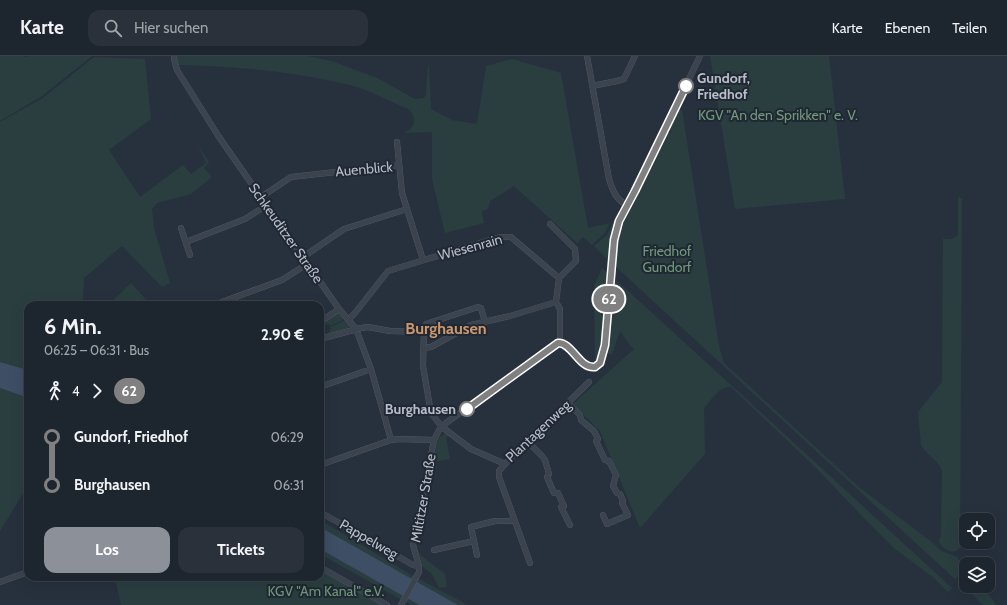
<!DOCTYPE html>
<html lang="de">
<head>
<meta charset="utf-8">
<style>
  :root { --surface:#1d252e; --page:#2a313a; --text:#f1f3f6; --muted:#a0a5aa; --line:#3b424a; --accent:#8c9099 }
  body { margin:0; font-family:Cabin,sans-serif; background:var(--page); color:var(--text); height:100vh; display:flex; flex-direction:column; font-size:15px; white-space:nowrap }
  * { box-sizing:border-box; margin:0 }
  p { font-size:13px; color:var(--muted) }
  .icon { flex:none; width:22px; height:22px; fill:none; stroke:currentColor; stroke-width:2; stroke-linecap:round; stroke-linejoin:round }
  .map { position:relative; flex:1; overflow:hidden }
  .details { position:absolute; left:24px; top:245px; width:300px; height:280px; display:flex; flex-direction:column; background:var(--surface); border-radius:12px; box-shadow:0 4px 16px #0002,0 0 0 1px var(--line) }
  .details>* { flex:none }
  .badge { padding:0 8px; border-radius:13px; font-size:14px; line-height:26px }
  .fabs { position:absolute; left:959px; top:457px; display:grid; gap:8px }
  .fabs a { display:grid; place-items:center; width:36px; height:36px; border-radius:8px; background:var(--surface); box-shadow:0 4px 16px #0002,0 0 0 1px var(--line); font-size:20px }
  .map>.badge { position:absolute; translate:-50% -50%; box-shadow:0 0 0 2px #fff }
  .legs { display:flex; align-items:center; gap:6px; height:44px; padding:0 20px; font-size:13px }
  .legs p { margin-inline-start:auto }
  .overview { display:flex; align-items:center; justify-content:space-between; height:68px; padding:0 20px }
  h1 { font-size:22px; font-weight:800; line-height:30px }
  .primary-button { display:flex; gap:8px; margin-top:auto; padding:8px 20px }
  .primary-button a { flex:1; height:46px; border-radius:12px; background:var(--accent); color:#fff; font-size:16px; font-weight:800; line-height:46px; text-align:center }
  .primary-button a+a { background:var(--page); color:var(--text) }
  ul { padding:0 20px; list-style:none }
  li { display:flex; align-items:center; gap:14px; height:48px; font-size:15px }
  li i { display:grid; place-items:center; width:6px; height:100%; margin:0 5px; background:currentColor }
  li i::after { content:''; width:10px; height:10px; margin:-5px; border:3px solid; border-radius:50%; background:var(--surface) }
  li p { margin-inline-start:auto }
  li:first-child i { background:linear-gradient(#0000 50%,currentColor 0) }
  li:last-child i { background:linear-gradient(currentColor 50%,#0000 0) }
  header { display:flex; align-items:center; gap:24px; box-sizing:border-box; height:56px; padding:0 20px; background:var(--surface); border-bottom:1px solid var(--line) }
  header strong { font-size:19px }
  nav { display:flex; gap:22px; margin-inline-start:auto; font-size:14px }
  .search { width:280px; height:36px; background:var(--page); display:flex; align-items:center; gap:10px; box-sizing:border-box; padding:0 14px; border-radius:12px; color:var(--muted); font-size:15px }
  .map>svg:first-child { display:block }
</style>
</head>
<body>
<header>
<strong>Karte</strong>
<div class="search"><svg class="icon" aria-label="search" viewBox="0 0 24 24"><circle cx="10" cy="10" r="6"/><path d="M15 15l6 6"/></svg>Hier suchen</div>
<nav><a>Karte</a><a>Ebenen</a><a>Teilen</a></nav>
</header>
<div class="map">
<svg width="1007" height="549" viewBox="0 0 1007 549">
  <rect width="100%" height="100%" fill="#27313e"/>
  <path fill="#2a3e40" d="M0,0H24L26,1L28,0H92L42,40L0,65Z
    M176,0H308L331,5L377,22L415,43L424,42L426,38L428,10H429L431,53L452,64L477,68L486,10L512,3L561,17L588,172L610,167L605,177L594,187L592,189L583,181L577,187L514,130L490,145L488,153L482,155L484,167L445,177L432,123V76L404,77C416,72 417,61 408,53C389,45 366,32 346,28C291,15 234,10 178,9Z
    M710,0H829L845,143L735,153Z
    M94,1L145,3L151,63L109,94L140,141L183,109L191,118L206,107L198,89L209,106L204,112L212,121L191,138L157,147L152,153L154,172L170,227L162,231L122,190L84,222L83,243L79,249H28V314L0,306V66L43,42Z
    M682,54L719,290L724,307L860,432L933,487L941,495L958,501C961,507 959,517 956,524L615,210C617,186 617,173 629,151H632L668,77H671L670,71L677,55Z
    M958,140L962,143L960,492C953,500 943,493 939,486L941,479L942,415C938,403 926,399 921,389L918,356L942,326L943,183H952L958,179Z
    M618,155L619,157L612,178L609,205L594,190L607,179Z
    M602,212L608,218L603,284L597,304L595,306L594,230Z
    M616,224L731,329L952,532L948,536L934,522L894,492L860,458L817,413L731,331C720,329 711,345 704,352L705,398L640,472L600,375L573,348L634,293L630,289L620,275L612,298L606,297L609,287L614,225Z
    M131,227L151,249H108Z
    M337,256L343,264L330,270L329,268L326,269L324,265Z
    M344,265L350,270L347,274L330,278L329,275L331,273L330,271Z
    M0,332L28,342V429L0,475Z
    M444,378H448L450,380L446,381L450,403L434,406L433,405L438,383Z
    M320,464L413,520L468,549H458L320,471Z
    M320,493L409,543L419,549H411L320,498Z
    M419,498L445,518L447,531L439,532L432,518L423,511Z
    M966,503L968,508H966V530H983L996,549H983L960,527L963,506L964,504Z
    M320,514L381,549H121L115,521H320Z"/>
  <path fill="#3e4e65" d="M0,306L28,314V342L0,332Z
    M320,471L458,549H419L320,493Z"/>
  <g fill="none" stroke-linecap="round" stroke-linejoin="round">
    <defs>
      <path id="minor" d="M174,0V3L177,14L219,81L339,253L356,273L371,313L391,384
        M587,0L609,123C613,135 616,144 627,149
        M592,30L617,25L624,23L635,0
        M397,86L402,137L423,204
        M261,141L291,121L399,109
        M550,168L575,193L576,205L559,222
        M181,172L190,199
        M186,186L245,163L267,149
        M303,201L344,173L407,153
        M214,249L282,224L307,208
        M349,263L355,257L388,215L500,181H511L559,222L556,246L560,253V287
        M320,266L339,253
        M485,266L481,252L478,251L429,267L426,268L424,272L423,310L431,357L442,371L471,393L505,408L589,326
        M320,283L361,272L368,271L390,275L424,276
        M424,292L431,291L471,269L510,260L556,246
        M320,331L371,313
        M568,347L580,359L581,364L594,375L598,383L596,385L605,404L609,405L616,419L613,430L617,437L620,438L623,445L622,447L628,459L607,468L603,459
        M528,386L542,400L545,404L549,418L547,421L554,437H558L564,450L561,451L570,469
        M505,408L499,415V421L530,507
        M320,409L391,384L398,383L434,384
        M320,456L413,509L419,510
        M434,494L474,485
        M477,499L471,471L495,465H508L514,464
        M320,511L387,549
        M0,526L28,516
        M401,549L419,516V510L413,489L434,384L439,374L446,367L558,287C573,286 579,313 595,311L600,307L605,289L614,184L619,165L635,135L700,0"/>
    </defs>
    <use href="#minor" stroke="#59616c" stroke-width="6"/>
    <use href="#minor" stroke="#3b434e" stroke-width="5.5"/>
  </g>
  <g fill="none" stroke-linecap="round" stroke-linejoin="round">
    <defs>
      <path id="line-1" d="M467,353L558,287C572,286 579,313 595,311L600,307L605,289L614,184L619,165L635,135L686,30"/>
    </defs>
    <use href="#line-1" stroke="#fff" stroke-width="9"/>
    <use href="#line-1" stroke="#808080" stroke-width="6"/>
  </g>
  <g fill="#fff" stroke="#808080" stroke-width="2">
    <circle cx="686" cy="30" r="7"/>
    <circle cx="467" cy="353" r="7"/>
  </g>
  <g text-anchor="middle" stroke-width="4" stroke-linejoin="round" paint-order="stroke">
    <g font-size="14" font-weight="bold" fill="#b7bec9" stroke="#202833" text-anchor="start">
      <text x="697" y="27">Gundorf,<tspan x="697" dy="16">Friedhof</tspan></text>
      <text x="456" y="358" text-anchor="end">Burghausen</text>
    </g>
    <g font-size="14" fill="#70987a" stroke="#202833">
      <text x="778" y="64">KGV "An den Sprikken" e. V.</text>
      <text x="667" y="200">Friedhof<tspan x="667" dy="16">Gundorf</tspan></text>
      <text x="326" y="540">KGV "Am Kanal" e.V.</text>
    </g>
    <g font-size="14" fill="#b7bec9" stroke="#202833">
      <text transform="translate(364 113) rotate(-5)" y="5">Auenblick</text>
      <text transform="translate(286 177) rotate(55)" y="5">Schkeuditzer Straße</text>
      <text transform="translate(470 191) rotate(-15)" y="5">Wiesenrain</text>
      <text transform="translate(538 375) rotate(-43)" y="5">Plantagenweg</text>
      <text transform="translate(423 442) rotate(-80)" y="5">Miltitzer Straße</text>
      <text transform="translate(369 483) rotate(30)" y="5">Pappelweg</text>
    </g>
    <g font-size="16" font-weight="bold" fill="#cd986e" stroke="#202833">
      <text x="446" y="278">Burghausen</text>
    </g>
  </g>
</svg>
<div class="fabs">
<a><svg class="icon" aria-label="locate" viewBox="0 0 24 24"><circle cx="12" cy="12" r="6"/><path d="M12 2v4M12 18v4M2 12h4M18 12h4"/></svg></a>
<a><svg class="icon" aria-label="layers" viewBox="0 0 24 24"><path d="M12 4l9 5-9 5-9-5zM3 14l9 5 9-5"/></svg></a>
</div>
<b class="badge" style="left:609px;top:243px;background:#808080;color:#fff">62</b>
<section class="details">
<div class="overview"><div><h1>6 Min.</h1><p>06:25 – 06:31 · Bus</p></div><b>2.90 €</b></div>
<div class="legs"><svg class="icon" aria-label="walk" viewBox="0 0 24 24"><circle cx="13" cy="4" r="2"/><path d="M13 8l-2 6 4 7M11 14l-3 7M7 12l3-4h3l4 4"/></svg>4<svg class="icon" aria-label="forward" viewBox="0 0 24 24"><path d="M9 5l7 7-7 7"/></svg><b class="badge" style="background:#808080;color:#fff">62</b></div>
<ul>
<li><i style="color:#808080"></i><b>Gundorf, Friedhof</b><p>06:29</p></li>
<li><i style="color:#808080"></i><b>Burghausen</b><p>06:31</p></li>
</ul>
<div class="primary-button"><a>Los</a><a>Tickets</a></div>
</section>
</div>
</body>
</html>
